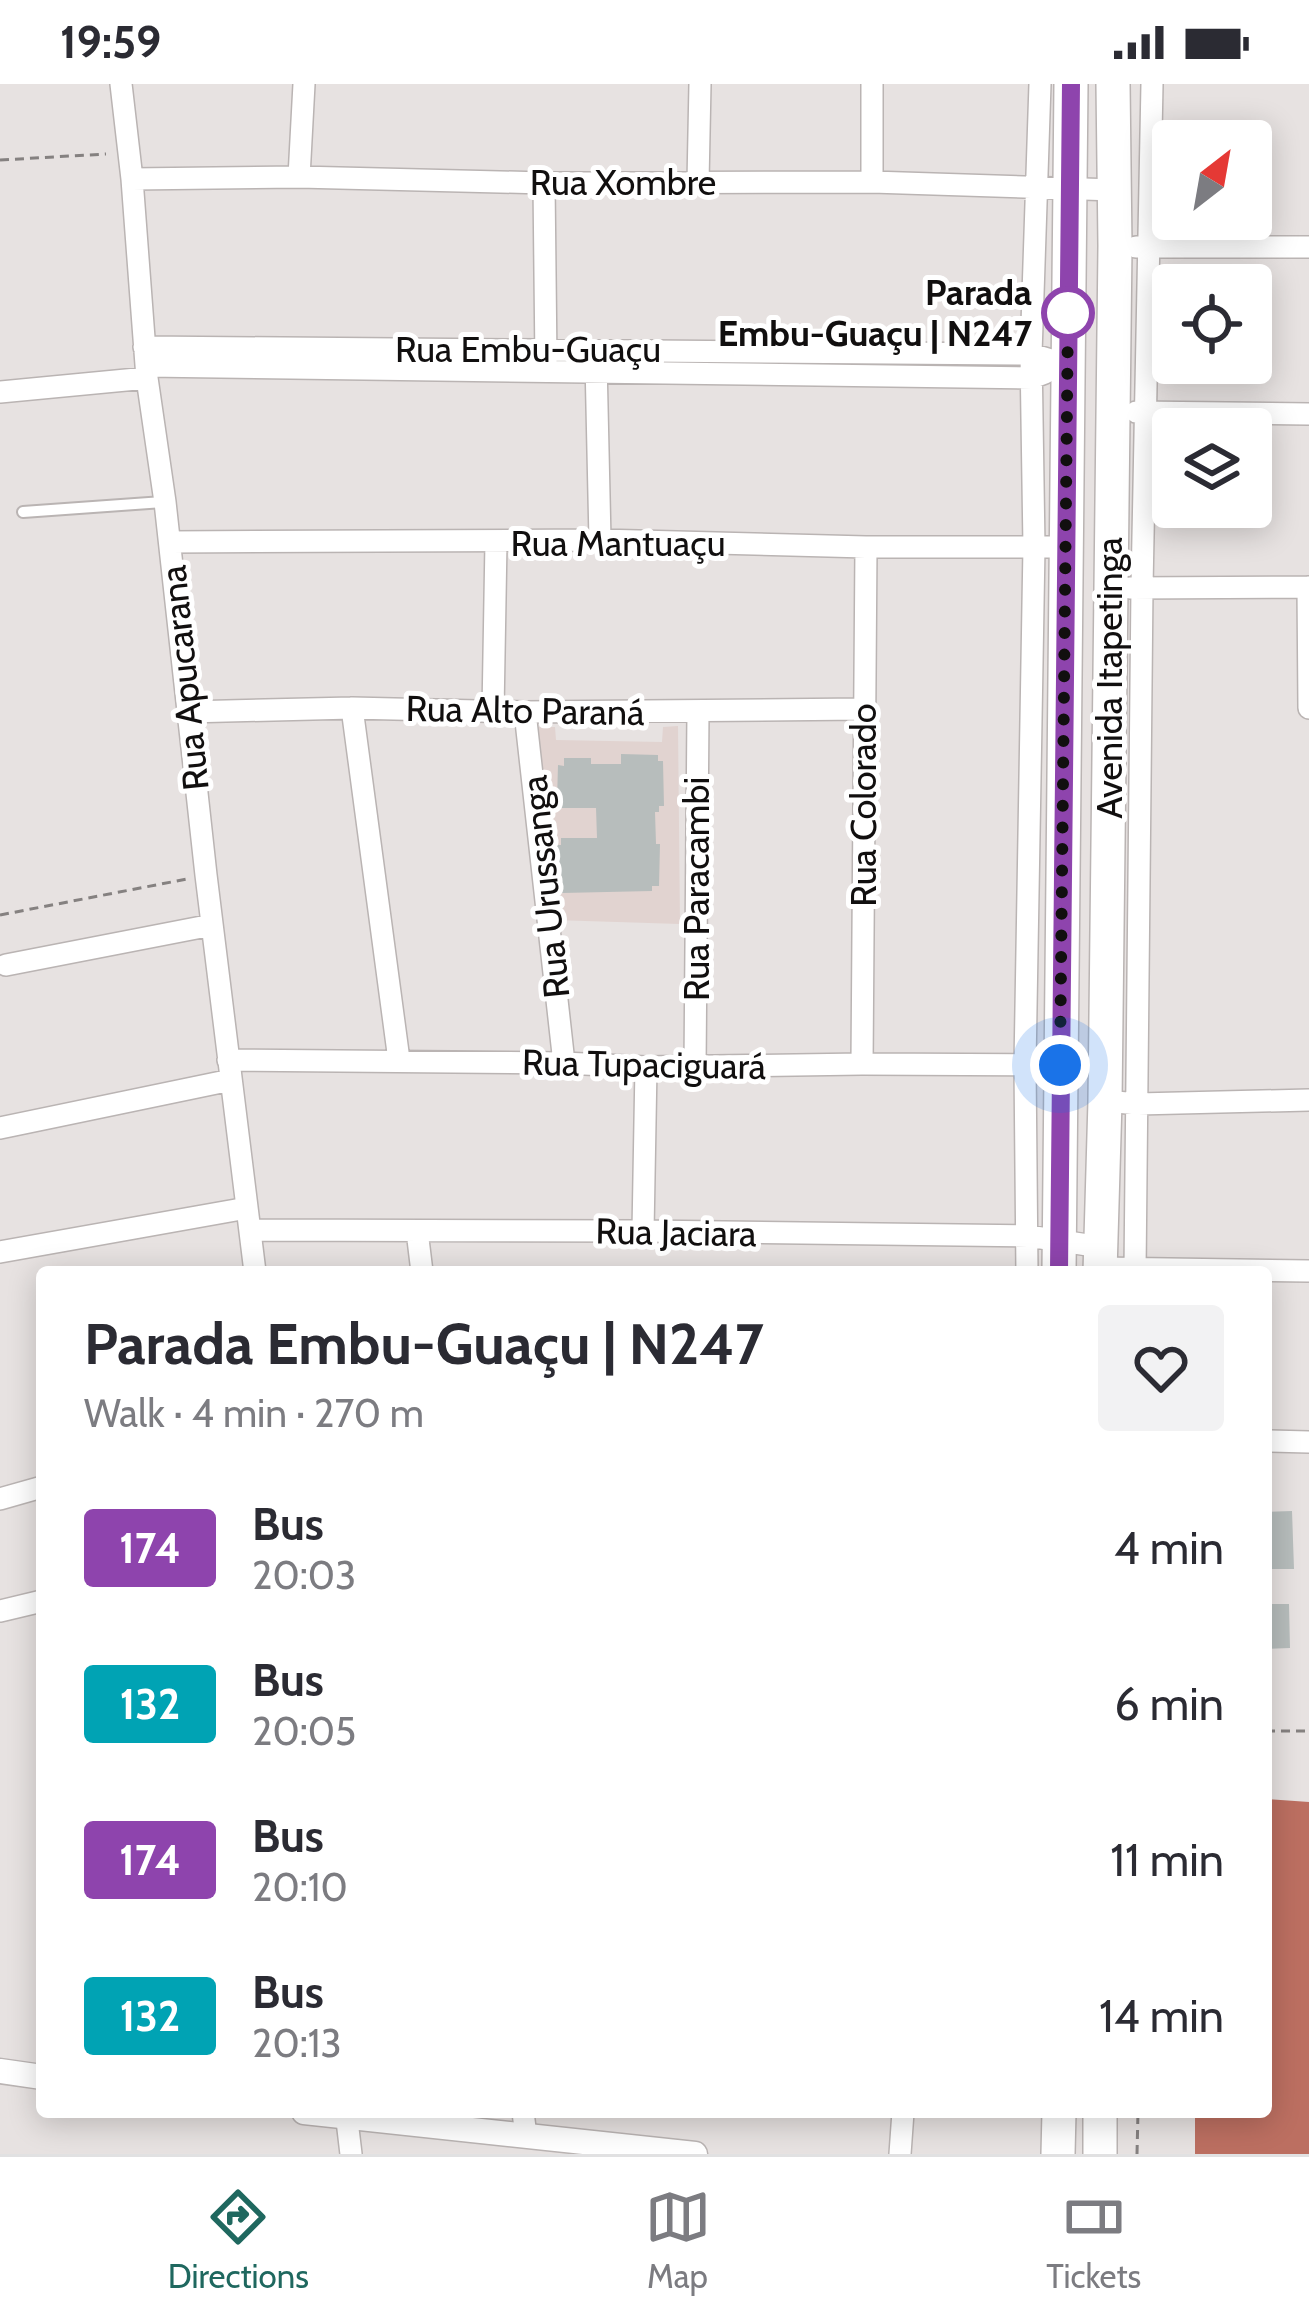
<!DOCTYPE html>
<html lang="en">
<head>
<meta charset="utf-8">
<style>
  :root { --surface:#fff; --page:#f2f2f3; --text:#2b2b33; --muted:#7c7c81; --line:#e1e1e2; --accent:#1f685f }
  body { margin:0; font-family:Cabin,sans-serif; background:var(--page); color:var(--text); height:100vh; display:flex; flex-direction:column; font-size:45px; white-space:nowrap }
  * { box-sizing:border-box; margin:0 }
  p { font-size:39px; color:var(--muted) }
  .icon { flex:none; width:66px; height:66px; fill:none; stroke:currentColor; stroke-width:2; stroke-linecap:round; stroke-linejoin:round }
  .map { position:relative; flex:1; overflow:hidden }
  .side { position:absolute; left:36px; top:1182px; width:1236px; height:852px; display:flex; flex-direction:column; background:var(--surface); border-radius:12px; box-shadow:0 6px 30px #0003 }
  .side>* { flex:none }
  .badge { padding:0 24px; border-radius:9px; font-size:42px; line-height:78px }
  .needle { width:78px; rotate:31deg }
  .buttons { position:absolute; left:1152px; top:36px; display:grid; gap:24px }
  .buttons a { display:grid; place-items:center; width:120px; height:120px; border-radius:12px; background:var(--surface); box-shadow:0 6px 30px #0003; font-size:60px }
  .you { position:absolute; width:60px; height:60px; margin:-30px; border:9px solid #fff; border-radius:50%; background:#1a73e8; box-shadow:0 0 0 18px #1a73e833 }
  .map>.badge { position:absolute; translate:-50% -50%; box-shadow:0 0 0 6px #fff }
  .round { display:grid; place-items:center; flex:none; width:126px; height:126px; border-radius:12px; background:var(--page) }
  .overview { display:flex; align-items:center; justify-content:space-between; height:204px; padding:0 48px }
  h1 { font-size:57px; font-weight:800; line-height:90px }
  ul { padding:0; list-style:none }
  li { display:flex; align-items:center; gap:36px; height:156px; padding:0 48px }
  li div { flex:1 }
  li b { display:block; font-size:45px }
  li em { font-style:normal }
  li .badge { min-width:132px; font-weight:700; text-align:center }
  .status { display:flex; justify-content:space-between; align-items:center; height:84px; padding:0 60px; background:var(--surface); direction:ltr }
  .status svg { height:33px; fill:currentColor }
  .menu { display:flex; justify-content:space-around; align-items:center; height:168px; border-top:3px solid var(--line); background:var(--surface); font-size:33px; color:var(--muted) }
  .menu a { display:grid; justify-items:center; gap:6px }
  .menu .on { color:var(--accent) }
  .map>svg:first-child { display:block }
</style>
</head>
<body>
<div class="status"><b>19:59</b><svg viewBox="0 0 49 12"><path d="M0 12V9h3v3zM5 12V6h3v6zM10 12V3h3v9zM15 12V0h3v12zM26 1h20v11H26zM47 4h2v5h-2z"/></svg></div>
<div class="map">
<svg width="1309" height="2070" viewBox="0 0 1309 2070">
  <rect width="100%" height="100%" fill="#e7e2e1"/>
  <path fill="#e1d3d0" d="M678,642L680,840L554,836L536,643H555L556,656L662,658L663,643Z"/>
  <path fill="#bc6f61" d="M1266,1715L1309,1718V2070H1195V2028H1266Z"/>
  <path fill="#b7bdbc" d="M621,670L658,671V677H663L664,722H659V728H655L656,760H660L659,802H652V807L562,809L555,761H561V754H597L596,724H561V717H557L558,681L564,682V674H591V680H621Z
    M1292,1427L1294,1485H1266V1428Z
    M1266,1520H1289L1290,1564L1266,1565Z"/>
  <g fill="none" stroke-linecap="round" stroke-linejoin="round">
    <defs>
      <path id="service" d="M23,428L163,418"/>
      <path id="minor" d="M121,0L132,95L147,294L165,418L206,791L255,1188
        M299,93L304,0
        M132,95L299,93L544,99L872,98L1114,106
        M698,98L700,0
        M872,98V0
        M544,99L546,279
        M1136,163H1309
        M144,263L1031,270L1068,281
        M596,278L600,456
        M147,282L1032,294L1045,289
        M0,308L147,294
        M1136,328L1309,330
        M170,458L600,456L866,463H1066
        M1308,503L1309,624
        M1130,504L1309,503
        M352,624L399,976
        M493,627L496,458
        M187,628L352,624L525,628L863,625
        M525,628L564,979
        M6,881L212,841
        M228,976L564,979L646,983L862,980L1060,981
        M862,980L866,463
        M695,983L698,628
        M1105,1017L1138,1020L1309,1016
        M0,1044L231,996
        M250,1146L643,1147L1028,1152L1101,1163
        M417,1147L422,1188
        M643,1147L646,983
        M0,1168L247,1124
        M1100,1184L1309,1187
        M1027,1188L1025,981L1034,463L1031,270L1040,0
        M1135,1188L1142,503L1152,0
        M1266,1357L1309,1358
        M0,1415L42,1403
        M0,1527L42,1517
        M346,2028L351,2070
        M523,2028L526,2052
        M900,2070L903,2028"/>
      <path id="tertiary" d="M0,1987L42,1993
        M304,2028L695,2070"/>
      <path id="primary" d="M1059,1188L1071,0
        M1100,1188L1105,1017L1115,162L1113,0
        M1058,2070L1059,2028
        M1100,2070V2028"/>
    </defs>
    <use href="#service" stroke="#bab4b3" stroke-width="14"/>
    <use href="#minor" stroke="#bab4b3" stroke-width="24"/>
    <use href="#tertiary" stroke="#bab4b3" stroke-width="27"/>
    <use href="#primary" stroke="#bab4b3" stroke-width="36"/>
    <path stroke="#858180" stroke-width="3" stroke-dasharray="9 6" stroke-linecap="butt" d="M0,76L106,70
      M0,831L187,795
      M1266,1647H1305L1309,1645
      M1137,2070L1138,2028"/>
    <use href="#service" stroke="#fff" stroke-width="10"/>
    <use href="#minor" stroke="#fff" stroke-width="21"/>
    <use href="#tertiary" stroke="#fff" stroke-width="24"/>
    <use href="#primary" stroke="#fff" stroke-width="33"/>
  </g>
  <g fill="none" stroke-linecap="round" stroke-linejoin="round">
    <defs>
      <path id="line" d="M1059,1188L1071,0"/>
    </defs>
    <use href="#line" stroke="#fff" stroke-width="27"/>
    <use href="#line" stroke="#8e44ad" stroke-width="18"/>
    <path stroke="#110f0f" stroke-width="12" stroke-dasharray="0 21.6" d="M1060,981L1068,229"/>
  </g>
  <circle fill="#fff" stroke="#8e44ad" stroke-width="6" cx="1068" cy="229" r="24"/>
  <g text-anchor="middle" stroke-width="10" stroke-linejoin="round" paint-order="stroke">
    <g font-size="36" fill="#110f0f" stroke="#fff">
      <text x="623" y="111">Rua Xombre</text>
      <text x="528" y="278">Rua Embu-Guaçu</text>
      <text x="618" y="472">Rua Mantuaçu</text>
      <text transform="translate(184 594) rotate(-96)" y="13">Rua Apucarana</text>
      <text transform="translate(1109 594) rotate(-90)" y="13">Avenida Itapetinga</text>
      <text transform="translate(525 626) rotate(1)" y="13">Rua Alto Paraná</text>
      <text transform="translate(863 721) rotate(-90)" y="13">Rua Colorado</text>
      <text transform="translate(545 803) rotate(-96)" y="13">Rua Urussanga</text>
      <text transform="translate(696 805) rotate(-90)" y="13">Rua Paracambi</text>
      <text transform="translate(644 980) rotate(1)" y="13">Rua Tupaciguará</text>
      <text transform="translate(676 1148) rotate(1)" y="13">Rua Jaciara</text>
    </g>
    <g font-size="36" font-weight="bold" fill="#110f0f" stroke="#fff" text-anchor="end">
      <text x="1032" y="221">Parada<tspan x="1032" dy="41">Embu-Guaçu | N247</tspan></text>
    </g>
  </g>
</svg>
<div class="buttons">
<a><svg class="needle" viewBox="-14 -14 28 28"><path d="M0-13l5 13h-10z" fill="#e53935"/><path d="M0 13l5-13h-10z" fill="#7c7c81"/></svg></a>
<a><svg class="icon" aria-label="locate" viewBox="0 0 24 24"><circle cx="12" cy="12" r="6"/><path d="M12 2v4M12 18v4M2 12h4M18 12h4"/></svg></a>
<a><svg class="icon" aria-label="layers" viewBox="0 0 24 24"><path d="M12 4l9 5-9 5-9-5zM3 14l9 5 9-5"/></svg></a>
</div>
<div class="you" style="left:1060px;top:981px"></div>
<section class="side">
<div class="overview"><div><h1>Parada Embu-Guaçu | N247</h1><p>Walk · 4 min · 270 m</p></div><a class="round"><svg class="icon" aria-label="heart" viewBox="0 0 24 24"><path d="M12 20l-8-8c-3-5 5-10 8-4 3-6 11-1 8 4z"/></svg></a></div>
<ul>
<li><span class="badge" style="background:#8e44ad;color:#fff">174</span><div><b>Bus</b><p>20:03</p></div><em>4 min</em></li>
<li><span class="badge" style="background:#00a3b4;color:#fff">132</span><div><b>Bus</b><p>20:05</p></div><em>6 min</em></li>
<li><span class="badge" style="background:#8e44ad;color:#fff">174</span><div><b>Bus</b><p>20:10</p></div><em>11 min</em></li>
<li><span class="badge" style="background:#00a3b4;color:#fff">132</span><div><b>Bus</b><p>20:13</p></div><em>14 min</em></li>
</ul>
</section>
</div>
<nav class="menu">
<a class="on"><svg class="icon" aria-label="directions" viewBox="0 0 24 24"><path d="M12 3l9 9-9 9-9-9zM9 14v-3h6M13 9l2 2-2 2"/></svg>Directions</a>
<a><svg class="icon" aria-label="map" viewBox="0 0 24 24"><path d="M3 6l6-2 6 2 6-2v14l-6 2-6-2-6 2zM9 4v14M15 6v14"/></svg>Map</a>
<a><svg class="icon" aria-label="tickets" viewBox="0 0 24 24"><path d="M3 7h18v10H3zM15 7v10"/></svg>Tickets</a>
</nav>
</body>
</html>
